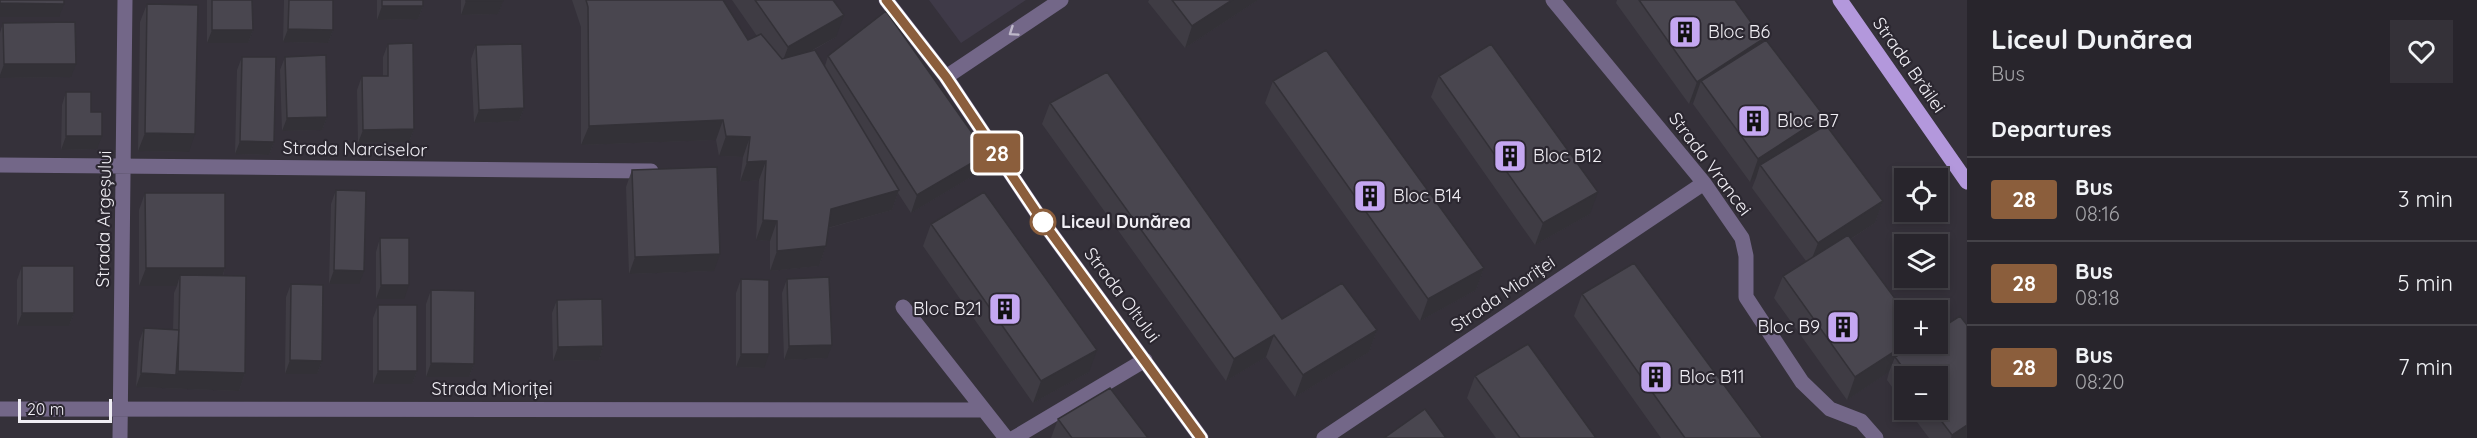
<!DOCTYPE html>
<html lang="en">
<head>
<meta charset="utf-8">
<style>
  :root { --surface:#28252c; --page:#343138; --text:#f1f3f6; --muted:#a5a5a9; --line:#444248 }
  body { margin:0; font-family:Quicksand,sans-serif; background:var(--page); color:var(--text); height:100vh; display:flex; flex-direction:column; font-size:22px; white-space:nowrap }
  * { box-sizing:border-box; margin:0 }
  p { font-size:20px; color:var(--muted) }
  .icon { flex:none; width:33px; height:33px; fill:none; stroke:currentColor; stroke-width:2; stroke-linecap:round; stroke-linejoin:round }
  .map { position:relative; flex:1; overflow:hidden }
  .panel { display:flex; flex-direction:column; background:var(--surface); width:510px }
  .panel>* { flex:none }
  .badge { padding:0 12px; border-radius:4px; font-size:21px; line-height:39px }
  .tools { position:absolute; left:1894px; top:168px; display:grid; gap:12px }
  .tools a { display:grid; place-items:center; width:54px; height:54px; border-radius:0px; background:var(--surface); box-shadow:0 3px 9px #0003,0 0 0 2px var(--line); font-size:30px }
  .scale { position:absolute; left:18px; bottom:15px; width:94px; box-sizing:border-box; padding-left:6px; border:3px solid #f0eef4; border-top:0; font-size:16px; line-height:21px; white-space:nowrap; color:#f0eef4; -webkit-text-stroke:4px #2b2730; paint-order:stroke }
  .map>.badge { position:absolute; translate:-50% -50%; box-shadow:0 0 0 3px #fff }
  h2 { padding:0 24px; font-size:22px; line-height:54px }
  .round { display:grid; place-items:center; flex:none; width:63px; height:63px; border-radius:0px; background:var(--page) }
  .summary { display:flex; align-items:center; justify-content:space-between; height:102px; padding:0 24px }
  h1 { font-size:28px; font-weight:700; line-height:45px }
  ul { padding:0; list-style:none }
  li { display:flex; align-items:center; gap:18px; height:84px; padding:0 24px; border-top:2px solid var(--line) }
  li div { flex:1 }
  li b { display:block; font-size:22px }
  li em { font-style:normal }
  li .badge { min-width:66px; font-weight:700; text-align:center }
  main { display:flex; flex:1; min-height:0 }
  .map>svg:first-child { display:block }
</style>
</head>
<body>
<main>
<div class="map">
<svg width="1967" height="438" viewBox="0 0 1967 438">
  <rect width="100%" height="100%" fill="#35313a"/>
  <path fill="#3f3a48" d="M929,0H1026L961,43Z"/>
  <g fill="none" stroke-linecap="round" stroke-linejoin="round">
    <path stroke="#736788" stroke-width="15" d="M886,0L946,77L1043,222L1201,438
      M1553,0L1704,183L1742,238L1746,256V297L1802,382L1830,409L1861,421L1876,438
      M946,77L1061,0
      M0,165L651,171
      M903,307L1006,438
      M0,409L984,410
      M120,438L125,0
      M1014,438L1145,360
      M1324,438L1704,183"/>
    <path stroke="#b398dc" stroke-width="15" d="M1840,0L1967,182"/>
  </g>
  <path fill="#3f3c44" d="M207,0H252L253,30L248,43H207Z
    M284,0H333V30L328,43L283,42Z
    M377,0H423V6L418,19L377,20Z
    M461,0H503L498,14L461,15Z
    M572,0H723L748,40L757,36L732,0H833L836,37L812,51L825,66L828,56L987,154L981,171L911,213L898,193L892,210L829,228L826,246L819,266L770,271V241L756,240L759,180L740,182L743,157L719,156L716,140L581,145V27Z
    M1149,0H1258L1185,48L1148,2Z
    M1617,0H1735L1763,39L1761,44L1766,40L1824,116L1820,128L1826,125L1883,201L1875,223L1851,239L1905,312V344H1938V330L1960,316L1967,325V438H1929L1908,410H1938V376H1905V405L1887,380L1889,372L1847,400L1774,298L1783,276L1806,261L1752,188L1756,178L1750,182L1693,104L1694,101L1689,104L1616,3Z
    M147,4L189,152L138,151L140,22Z
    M3,23L71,77L0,78V33Z
    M388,44L414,129L409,142L358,143L357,90L362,76H383V57Z
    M476,45L524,108L519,121L474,123L471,59Z
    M242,57L274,142L269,155L235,154L237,70Z
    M285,57L327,117L322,130L282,131L280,70Z
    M1439,76L1590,214L1535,245L1431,97Z
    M1273,81L1484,268L1476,290L1420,321L1265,103Z
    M66,92L91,112L97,149L61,150L62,105Z
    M1050,103L1282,319L1377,330L1369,352L1295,397L1266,357L1226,381L1042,124Z
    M632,170L714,271L629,274L626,187Z
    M336,190L359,284H329L331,204Z
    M145,193L225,268L223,276L245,373L239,391L136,387L139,342L144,328L173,330L174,293L177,286H139V210Z
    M931,224L1089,372L1033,403L923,246Z
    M380,238L404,299H376V252Z
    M22,266L74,313L69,326H17V280Z
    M741,279L764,368L736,367V293Z
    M787,279L827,358L784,360L782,293Z
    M291,284L322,361L317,374H285L286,297Z
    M431,290L474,364L469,377H426V304Z
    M1582,294L1763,438H1661L1574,316Z
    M557,300L603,346L599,360L553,361L552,313Z
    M378,305L417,371L412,384H373V318Z
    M1475,376L1596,438H1496L1467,398Z
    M1058,419L1148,438H1051Z"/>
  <path fill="#333137" d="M1232,0H1258L1185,48L1192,26Z
    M466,1H503L498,14L461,15Z
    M0,3L64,4L59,17H0Z
    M382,6H423L418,19L377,20Z
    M844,15L836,37L780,68L788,47Z
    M288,29L333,30L328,43L283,42Z
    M212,30H253L248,43H207Z
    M1763,39L1755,61L1701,81L1694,101L1689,104L1697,82Z
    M4,64H76L71,77L0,78V75Z
    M524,108L519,121L474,123L479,110Z
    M1824,116L1816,139L1760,165L1756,178L1750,182L1758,159Z
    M327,117L322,130L282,131L287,118Z
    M723,120L716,140L581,145L589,126Z
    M414,129L409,142L358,143L363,130Z
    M145,133L195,134L189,152L138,151Z
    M66,136H102L97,149L61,150Z
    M726,136L750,137L743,157L719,156Z
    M240,141L274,142L269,155L235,154Z
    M987,154L981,171L911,213L917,195Z
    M766,161L759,180L740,182L747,162Z
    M899,190L892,210L824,229L831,209Z
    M1598,192L1590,214L1535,245L1543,223Z
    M1883,201L1875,223L1809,266L1818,243Z
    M763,220L777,221L770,241L756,240Z
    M826,246L819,266L770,271L777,251Z
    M720,254L714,271L629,274L635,257Z
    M146,268H225L219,286L180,275L177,286H139Z
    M1484,268L1476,290L1420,321L1428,299Z
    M334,270L364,271L359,284H329Z
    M381,285H409L404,299H376Z
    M22,313H74L69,326H17Z
    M1377,330L1369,352L1295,397L1303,375Z
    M1274,335L1266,357L1226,381L1234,359Z
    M1906,344H1918L1895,357L1889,372L1847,400L1855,377Z
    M832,345L827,358L784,360L789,346Z
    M603,346L599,360L553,361L558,347Z
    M1097,350L1089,372L1033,403L1041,381Z
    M741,354H769L764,368L736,367Z
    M290,360L322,361L317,374H285Z
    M431,363L474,364L469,377H426Z
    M178,371L245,373L239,391L136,387L141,373L176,375Z
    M378,371H417L412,384H373Z
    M1967,425V438H1951L1952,435Z"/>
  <path fill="#49464f" stroke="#333137" stroke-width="1.5" d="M0,0H64V4L0,3Z
    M212,0H252L253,30H212Z
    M289,0H333V30L288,29Z
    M382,0H423V6H382Z
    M466,0H503V1H466Z
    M586,0H723L748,40L761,34L782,59L815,50L899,190L831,209L826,246L777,251V221L763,220L766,161L747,162L750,137L726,136L723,120L589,126L588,7Z
    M755,0H833L844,15L788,47Z
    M1172,0H1232L1192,26Z
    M1639,0H1735L1763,39L1697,82Z
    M147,4L198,5L195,134L145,133Z
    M886,11L987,154L917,195L828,56Z
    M75,22L76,64H4L3,23Z
    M1766,40L1824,116L1758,159L1701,81Z
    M413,43L414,129L363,130L362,76H388V44Z
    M522,44L524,108L479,110L476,45Z
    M1491,44L1598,192L1543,223L1439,76Z
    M1326,50L1484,268L1428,299L1273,81Z
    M326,55L327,117L287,118L285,57Z
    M242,57H276L274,142L240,141Z
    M1107,72L1282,319L1342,283L1377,330L1303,375L1274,335L1234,359L1050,103Z
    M66,92H91V112H102V136H66Z
    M1826,125L1883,201L1818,243L1760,165Z
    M717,167L720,254L635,257L632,170Z
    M336,190L366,191L364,271L334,270Z
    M984,192L1097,350L1041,381L931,224Z
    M145,193H225V268H146Z
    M1848,235L1905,312V344H1906L1855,377L1783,276Z
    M380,238H409V285H381Z
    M1634,263L1763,438H1685L1582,294Z
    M22,266H74V313H22Z
    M180,275L246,276L245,373L178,371Z
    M829,277L832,345L789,346L787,279Z
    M741,279L769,280V354H741Z
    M291,284L323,285L322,361L290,360Z
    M431,290L475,291L474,364L431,363Z
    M602,299L603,346L558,347L557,300Z
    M378,305H417V371H378Z
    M1960,316L1967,325V425L1952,435L1933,410H1938V376H1909L1895,357L1917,344H1938V330Z
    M144,328L179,330L176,375L141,373Z
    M1528,344L1596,438H1520L1475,376Z
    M1110,388L1148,438H1072L1058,419Z
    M1425,409L1446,438H1384Z"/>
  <defs><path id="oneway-chevron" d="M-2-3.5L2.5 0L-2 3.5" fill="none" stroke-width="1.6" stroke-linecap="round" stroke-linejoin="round" transform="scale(1.5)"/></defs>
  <use stroke="#beb8c9" href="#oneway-chevron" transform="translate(1013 32) rotate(146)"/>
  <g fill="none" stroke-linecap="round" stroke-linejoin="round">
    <defs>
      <path id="line" d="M886,0L946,77L1043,222L1201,438"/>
    </defs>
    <use href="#line" stroke="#fff" stroke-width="14"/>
    <use href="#line" stroke="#8b5e3c" stroke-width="9"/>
  </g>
  <defs>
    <symbol id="building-square" viewBox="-11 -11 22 22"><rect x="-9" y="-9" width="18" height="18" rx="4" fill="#c4a7f1" stroke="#2b2730"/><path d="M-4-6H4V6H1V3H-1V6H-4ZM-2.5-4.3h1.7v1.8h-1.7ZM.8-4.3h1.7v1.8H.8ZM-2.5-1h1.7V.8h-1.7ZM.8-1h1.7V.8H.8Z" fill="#111"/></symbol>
  </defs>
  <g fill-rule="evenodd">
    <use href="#building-square" x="1666" y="13" width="38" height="38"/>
    <use href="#building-square" x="1735" y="102" width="38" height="38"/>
    <use href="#building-square" x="1491" y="137" width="38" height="38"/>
    <use href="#building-square" x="1351" y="177" width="38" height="38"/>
    <use href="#building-square" x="986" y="290" width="38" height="38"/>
    <use href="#building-square" x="1824" y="308" width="38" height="38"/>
    <use href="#building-square" x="1637" y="358" width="38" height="38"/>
  </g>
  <circle fill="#fff" stroke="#8b5e3c" stroke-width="3" cx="1043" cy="222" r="12"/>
  <g text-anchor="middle" stroke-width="4.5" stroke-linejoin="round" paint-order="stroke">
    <g font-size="18" fill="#f0eef4" stroke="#2b2730" text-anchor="start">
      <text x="1708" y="38">Bloc B6</text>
      <text x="1777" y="127">Bloc B7</text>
      <text x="1533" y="162">Bloc B12</text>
      <text x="1393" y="202">Bloc B14</text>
      <text x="982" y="315" text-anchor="end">Bloc B21</text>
      <text x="1820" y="333" text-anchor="end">Bloc B9</text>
      <text x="1679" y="383">Bloc B11</text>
    </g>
    <g font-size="18" fill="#f0eef4" stroke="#2b2730">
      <text transform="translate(1909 65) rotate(55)" y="6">Strada Brăilei</text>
      <text transform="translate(355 149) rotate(1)" y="6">Strada Narciselor</text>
      <text transform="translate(1710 164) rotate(53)" y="6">Strada Vrancei</text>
      <text transform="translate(104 219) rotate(-89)" y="6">Strada Argeșului</text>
      <text transform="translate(1503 294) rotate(-34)" y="6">Strada Mioriței</text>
      <text transform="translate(1122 295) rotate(53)" y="6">Strada Oltului</text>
      <text x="492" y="395">Strada Mioriței</text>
    </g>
    <g font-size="18" font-weight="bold" fill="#f0eef4" stroke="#2b2730" text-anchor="start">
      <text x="1061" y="228">Liceul Dunărea</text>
    </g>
  </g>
</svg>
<div class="tools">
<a><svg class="icon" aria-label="locate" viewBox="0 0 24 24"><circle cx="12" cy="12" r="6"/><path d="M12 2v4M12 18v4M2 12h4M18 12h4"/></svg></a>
<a><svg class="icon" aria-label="layers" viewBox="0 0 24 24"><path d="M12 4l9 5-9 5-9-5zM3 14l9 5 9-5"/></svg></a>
<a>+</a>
<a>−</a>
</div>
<div class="scale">20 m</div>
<b class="badge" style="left:997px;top:153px;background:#8b5e3c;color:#fff">28</b>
</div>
<section class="panel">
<div class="summary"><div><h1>Liceul Dunărea</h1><p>Bus</p></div><a class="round"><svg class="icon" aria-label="heart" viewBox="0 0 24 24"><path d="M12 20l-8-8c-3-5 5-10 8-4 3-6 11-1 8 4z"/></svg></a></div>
<h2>Departures</h2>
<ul>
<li><span class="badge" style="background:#8b5e3c;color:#fff">28</span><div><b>Bus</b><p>08:16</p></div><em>3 min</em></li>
<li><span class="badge" style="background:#8b5e3c;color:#fff">28</span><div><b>Bus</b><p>08:18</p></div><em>5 min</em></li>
<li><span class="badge" style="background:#8b5e3c;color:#fff">28</span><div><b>Bus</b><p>08:20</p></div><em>7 min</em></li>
</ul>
</section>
</main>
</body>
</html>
